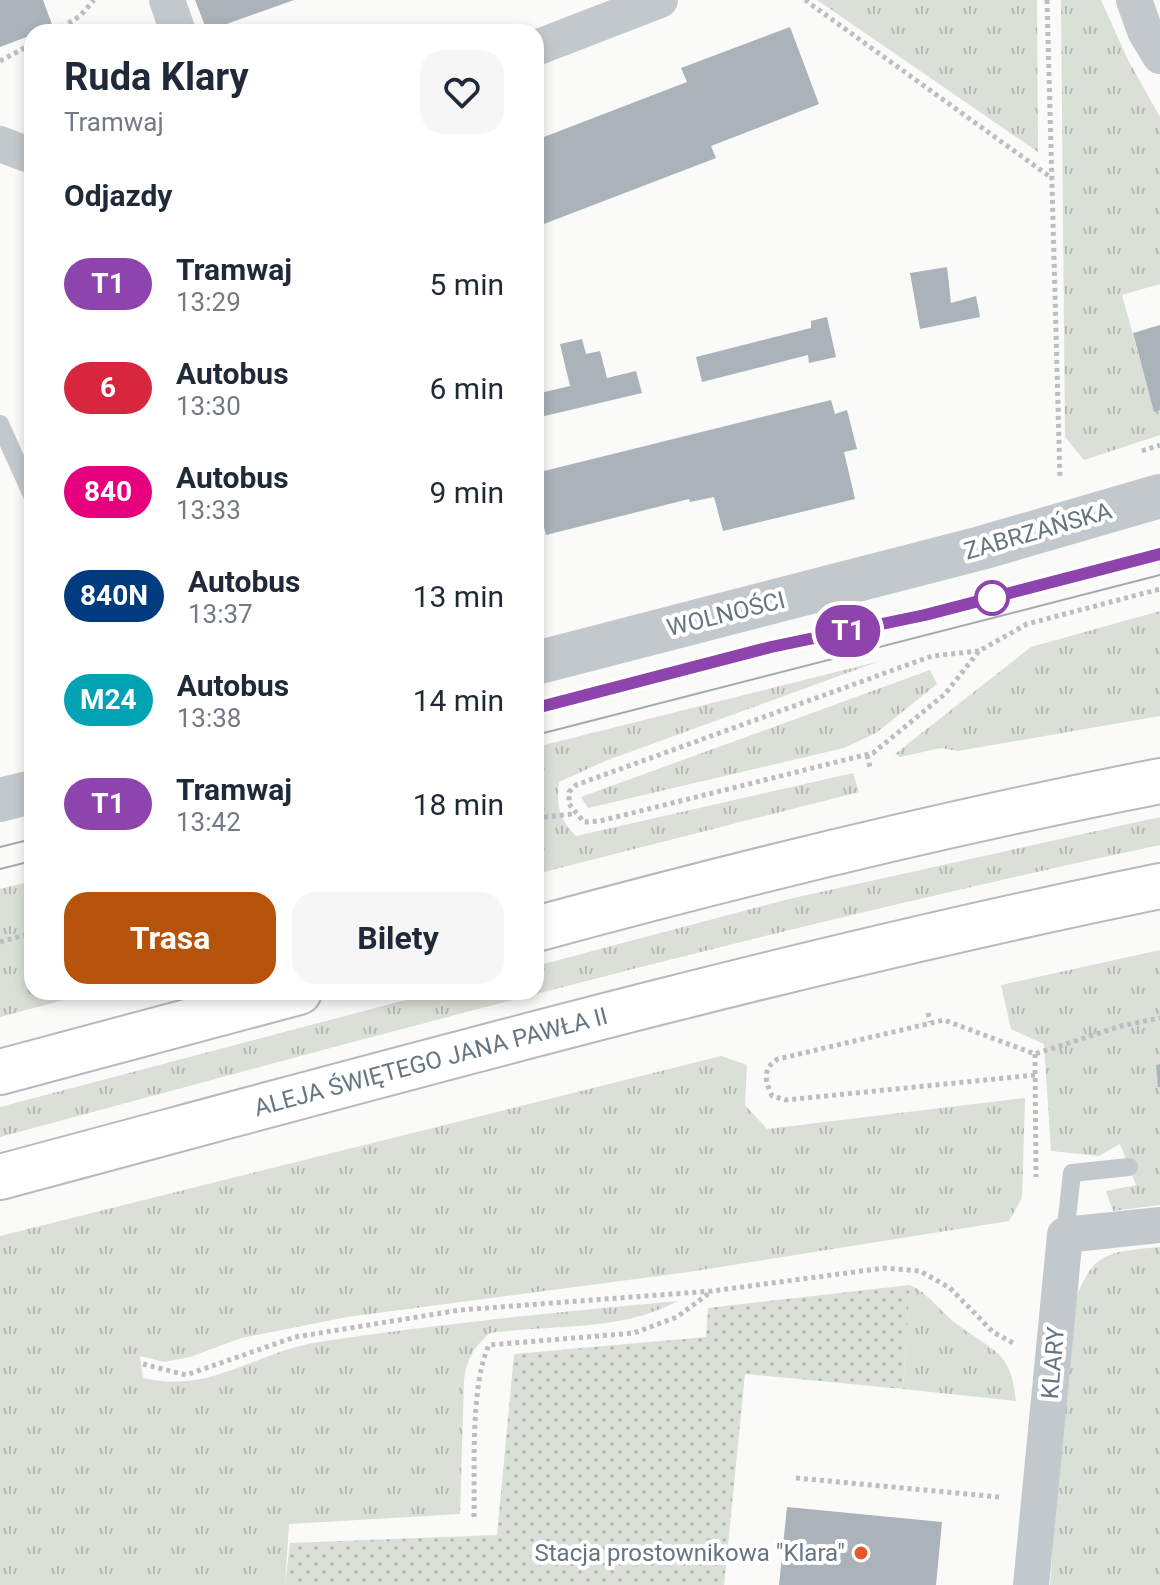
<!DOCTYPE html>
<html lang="pl">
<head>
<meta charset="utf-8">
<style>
  :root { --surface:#fff; --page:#f6f6f7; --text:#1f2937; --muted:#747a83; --accent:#b45309 }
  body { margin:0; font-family:Roboto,sans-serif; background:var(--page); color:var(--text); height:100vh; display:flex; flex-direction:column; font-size:30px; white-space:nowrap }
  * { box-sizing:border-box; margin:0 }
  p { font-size:26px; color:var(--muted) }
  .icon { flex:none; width:44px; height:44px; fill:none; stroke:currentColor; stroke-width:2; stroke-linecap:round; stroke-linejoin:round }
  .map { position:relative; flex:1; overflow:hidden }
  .details { position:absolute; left:24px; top:24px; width:520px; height:976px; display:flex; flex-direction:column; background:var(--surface); border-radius:24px; box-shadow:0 4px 12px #0003 }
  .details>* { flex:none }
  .badge { padding:0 16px; border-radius:26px; font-size:28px; line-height:52px }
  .map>.badge { position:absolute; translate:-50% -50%; box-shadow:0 0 0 4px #fff }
  h2 { padding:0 40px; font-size:30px; line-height:72px }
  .round { display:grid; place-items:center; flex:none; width:84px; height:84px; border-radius:24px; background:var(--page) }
  .summary { display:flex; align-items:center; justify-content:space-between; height:136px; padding:0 40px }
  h1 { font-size:38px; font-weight:700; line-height:60px }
  .cta { display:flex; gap:16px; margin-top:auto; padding:16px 40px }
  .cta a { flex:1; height:92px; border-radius:24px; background:var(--accent); color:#fff; font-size:32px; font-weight:700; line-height:92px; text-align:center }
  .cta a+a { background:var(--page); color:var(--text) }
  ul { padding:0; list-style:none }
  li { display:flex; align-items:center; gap:24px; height:104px; padding:0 40px }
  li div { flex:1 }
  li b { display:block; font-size:30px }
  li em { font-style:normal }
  li .badge { min-width:88px; font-weight:700; text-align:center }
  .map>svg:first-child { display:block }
</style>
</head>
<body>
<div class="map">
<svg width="1160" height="1585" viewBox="0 0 1160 1585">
  <defs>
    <pattern id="grass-tufts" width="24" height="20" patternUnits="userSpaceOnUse" patternTransform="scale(2)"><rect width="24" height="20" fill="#dadfd7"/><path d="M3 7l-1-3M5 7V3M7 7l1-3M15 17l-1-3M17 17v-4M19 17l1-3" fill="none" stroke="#b4b9b4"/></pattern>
    <pattern id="park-dots" width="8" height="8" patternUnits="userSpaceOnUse" patternTransform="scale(2)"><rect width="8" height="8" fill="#dadfd7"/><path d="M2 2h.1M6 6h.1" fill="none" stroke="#b4b9b4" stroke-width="1.8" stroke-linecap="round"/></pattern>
  </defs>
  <rect width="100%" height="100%" fill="#fafaf8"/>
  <path fill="url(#grass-tufts)" d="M817,0H1037L1038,152Z
    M1061,0H1101L1128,60L1160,117V284L1122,295L1154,411L1160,410V435L1084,460L1065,437Z
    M1160,611V716L958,751L941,748L900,757L895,754L1031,647Z
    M880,661L605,761L559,782C556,806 559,819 576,836L853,773L859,792L536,874V747Z
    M930,670L937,684L876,733L844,748L588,808L581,797Z
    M1160,817V845C770,928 385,1033 0,1137V1107L436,992H536V966L789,899Z
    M32,881V992H94L0,1017V889Z
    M1160,950V1205L1113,1211L1106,1191L1136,1185L1120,1144L1099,1156L1051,1151L1044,1044L1011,1029L1001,985Z
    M721,1056L747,1065L745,1105L767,1129L1025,1098L1022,1198L1009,1221L689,1272L347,1317L241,1338L190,1357L164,1362L140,1356L143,1378C211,1394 255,1352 319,1342C438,1324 558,1312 678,1301C620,1332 554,1324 490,1333C474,1347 467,1358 464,1380L460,1514L289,1524L285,1585H0V1236Z
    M1160,1247V1585H1050L1070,1314C1091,1255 1099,1252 1160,1247Z
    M910,1285C929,1294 937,1308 953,1321C988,1350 1012,1348 1016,1401L903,1389Z"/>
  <path fill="url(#park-dots)" d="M910,1285L903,1389L745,1374L724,1585H285L290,1543L497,1535L514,1354L706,1337L708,1308Z"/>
  <path fill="#aab3b9" d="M0,0H43L53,27L0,47Z
    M195,0H294L207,31Z
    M790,27L819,104L711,146L716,158L536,227V140L687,82L681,68Z
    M947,267L951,303L976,296L980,317L920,329L910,273Z
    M827,317L836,357L809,363L808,355L702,382L696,357L811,328V321Z
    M1160,325V410L1154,412L1133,333Z
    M582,339L586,354L600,351L607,378L636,371L642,393L536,418V394L570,386L560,344Z
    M831,400L835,414L847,410L857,449L844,452L855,499L723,531L714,497L690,502L689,499L546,535L536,495V473Z
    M1160,1064V1087H1158L1156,1065Z
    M787,1507L942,1522L936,1585H779Z"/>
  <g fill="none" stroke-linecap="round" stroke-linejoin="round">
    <defs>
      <g id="primary">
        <path d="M536,929C742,873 950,822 1160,781"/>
        <path d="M0,1072L299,992"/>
        <path id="s1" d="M0,1177C385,1074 770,966 1160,886"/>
      </g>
    </defs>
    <use href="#primary" stroke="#b5babe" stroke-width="48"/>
    <path stroke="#bbbfc2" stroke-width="5" stroke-dasharray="4 4" stroke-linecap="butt" d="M805,0L1053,179
      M1047,0L1060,479
      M55,32L80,16L94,0
      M0,61L32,44
      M1142,451L1160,445
      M979,651L932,656L576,785L569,792V804L584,822L600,821L873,753L945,694L979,651L1027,624L1160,589
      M867,755L870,767
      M536,818L573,814
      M0,942L32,933
      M928,1013L930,1022
      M1035,1054L1036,1177
      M1035,1075L786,1100L772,1096C765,1081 762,1068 778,1059L944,1020L1035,1054L1121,1026L1160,1018
      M143,1364L186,1375L295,1337L460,1310L712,1291L884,1268L920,1271L950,1288L993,1332L1015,1344
      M796,1478L999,1497
      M474,1517C475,1470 470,1386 489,1345L634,1333L677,1317L712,1291"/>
    <path stroke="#c3c8cc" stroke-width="18" d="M0,424L32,495
      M1065,1235L1072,1173L1129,1167"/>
    <path stroke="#c3c8cc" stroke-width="36" d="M167,0L178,32
      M1134,0L1145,31L1160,56
      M536,48L660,0
      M0,144L32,156
      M1031,1585L1065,1235L1160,1225"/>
    <path stroke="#c3c8cc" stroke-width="44" d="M536,663L981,548L1160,496
      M0,800L32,792"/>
    <use href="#primary" stroke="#fff" stroke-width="44"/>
    <path stroke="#a2aab0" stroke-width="2" d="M536,708L771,647L925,615L1160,554
      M536,735L1160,575
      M0,847L32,839
      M0,869L32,861"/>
  </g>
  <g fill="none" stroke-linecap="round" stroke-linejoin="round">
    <defs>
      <path id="line" d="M536,708L771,647L925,615L1160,554"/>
    </defs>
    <use href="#line" stroke="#fff" stroke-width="18"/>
    <use href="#line" stroke="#8e44ad" stroke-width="12"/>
  </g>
  <circle fill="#fff" stroke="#8e44ad" stroke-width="4" cx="992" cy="598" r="16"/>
  <circle fill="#e4572e" stroke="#fff" stroke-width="3" cx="861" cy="1553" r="8"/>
  <g text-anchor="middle" stroke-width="8" stroke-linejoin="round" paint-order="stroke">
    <g font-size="24" fill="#657683" stroke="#fff">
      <text transform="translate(1038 531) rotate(-16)" y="8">ZABRZAŃSKA</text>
      <text transform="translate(726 614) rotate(-14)" y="8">WOLNOŚCI</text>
      <text dy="8" stroke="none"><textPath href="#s1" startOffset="446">ALEJA ŚWIĘTEGO JANA PAWŁA II</textPath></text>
      <text transform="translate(1053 1363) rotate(-85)" y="8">KLARY</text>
    </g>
    <g font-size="24" fill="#657683" stroke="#fff" text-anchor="end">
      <text x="845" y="1561">Stacja prostownikowa "Klara"</text>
    </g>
  </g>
</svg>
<b class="badge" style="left:848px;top:631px;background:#8e44ad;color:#fff">T1</b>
<section class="details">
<div class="summary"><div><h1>Ruda Klary</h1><p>Tramwaj</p></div><a class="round"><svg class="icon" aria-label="heart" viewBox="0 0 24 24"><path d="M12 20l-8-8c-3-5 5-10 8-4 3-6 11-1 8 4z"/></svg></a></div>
<h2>Odjazdy</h2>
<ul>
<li><span class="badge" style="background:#8e44ad;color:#fff">T1</span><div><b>Tramwaj</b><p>13:29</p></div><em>5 min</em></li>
<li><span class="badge" style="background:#d7263d;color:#fff">6</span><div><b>Autobus</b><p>13:30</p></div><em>6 min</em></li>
<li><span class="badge" style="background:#e6007e;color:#fff">840</span><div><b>Autobus</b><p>13:33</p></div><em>9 min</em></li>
<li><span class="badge" style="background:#003b80;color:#fff">840N</span><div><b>Autobus</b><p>13:37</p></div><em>13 min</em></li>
<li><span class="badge" style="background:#00a3b4;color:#fff">M24</span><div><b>Autobus</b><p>13:38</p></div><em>14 min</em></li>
<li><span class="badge" style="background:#8e44ad;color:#fff">T1</span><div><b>Tramwaj</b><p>13:42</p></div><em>18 min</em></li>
</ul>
<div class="cta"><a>Trasa</a><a>Bilety</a></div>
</section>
</div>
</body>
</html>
